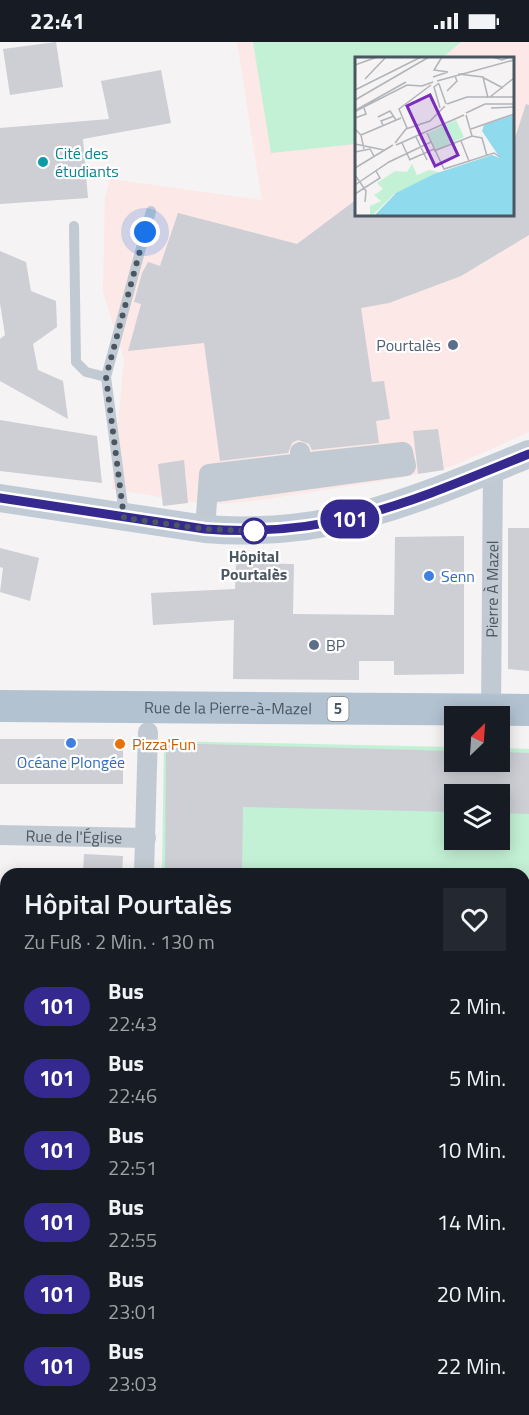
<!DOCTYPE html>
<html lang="de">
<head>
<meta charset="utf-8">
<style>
  :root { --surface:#171b24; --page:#242831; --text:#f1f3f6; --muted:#9ea1a6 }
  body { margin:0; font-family:"Titillium Web",sans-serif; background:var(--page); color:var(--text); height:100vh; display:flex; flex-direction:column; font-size:22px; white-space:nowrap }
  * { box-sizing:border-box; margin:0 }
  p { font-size:20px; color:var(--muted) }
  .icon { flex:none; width:33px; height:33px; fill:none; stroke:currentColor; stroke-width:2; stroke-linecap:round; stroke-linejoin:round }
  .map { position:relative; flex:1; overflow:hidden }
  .details { position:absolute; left:0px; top:826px; width:530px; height:548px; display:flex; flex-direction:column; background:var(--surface); border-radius:18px 18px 0 0; box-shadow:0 3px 15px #0003 }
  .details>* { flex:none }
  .badge { padding:0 12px; border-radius:20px; font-size:21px; line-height:39px }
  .needle { width:39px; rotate:25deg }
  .fabs { position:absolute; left:444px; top:664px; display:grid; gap:12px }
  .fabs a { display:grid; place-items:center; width:66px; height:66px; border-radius:0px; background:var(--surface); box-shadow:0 3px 15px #0003; font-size:30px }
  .you { position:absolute; width:30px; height:30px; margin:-15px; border:4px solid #fff; border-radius:50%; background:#1a73e8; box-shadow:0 0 0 9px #1a73e833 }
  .map>.badge { position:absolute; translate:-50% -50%; box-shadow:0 0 0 3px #fff }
  .round { display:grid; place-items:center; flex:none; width:63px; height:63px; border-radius:0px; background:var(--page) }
  .headline { display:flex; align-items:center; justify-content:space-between; height:102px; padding:0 24px }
  h1 { font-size:28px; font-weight:600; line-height:45px }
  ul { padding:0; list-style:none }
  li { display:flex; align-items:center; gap:18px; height:72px; padding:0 24px }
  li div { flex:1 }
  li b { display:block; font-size:22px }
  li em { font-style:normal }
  li .badge { min-width:66px; font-weight:700; text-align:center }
  .status { display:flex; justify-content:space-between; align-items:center; height:42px; padding:0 30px; background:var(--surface); direction:ltr }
  .status svg { height:16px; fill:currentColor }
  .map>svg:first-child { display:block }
</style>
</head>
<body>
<div class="status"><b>22:41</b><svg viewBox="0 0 49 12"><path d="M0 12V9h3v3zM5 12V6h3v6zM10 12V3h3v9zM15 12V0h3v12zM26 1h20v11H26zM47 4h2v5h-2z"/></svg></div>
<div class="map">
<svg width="529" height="1373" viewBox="0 0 529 1373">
  <rect width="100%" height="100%" fill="#f5f3f3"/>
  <path fill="#fce8e6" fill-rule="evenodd" d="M237,0H529V390L453,424L395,437L260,458L209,463L112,447L124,317L103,250L105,155L110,137L262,158ZM356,16H512V172H356Z"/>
  <path fill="#c3f1d5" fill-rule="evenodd" d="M253,0H461L442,16H356V102L271,111Z
    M164,699L454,705V720H500V706L529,707V1090H524V832H162ZM454,753H500V798H454Z
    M0,979L6,980V1022H0Z"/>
  <path fill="#cdcfd5" d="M56,0L63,45L10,53L3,7Z
    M161,28L171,81L83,97L88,156L0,162V86L109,77L101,39Z
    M526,62L529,63V193L461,234L389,261L361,266L372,340L384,339L390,377L376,379L379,401L312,408L309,402L298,398L292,401L288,411L220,419L204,301L128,309L141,262L134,260L142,231L148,220L160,224L178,171L297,202L357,157V172H513V102Z
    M0,209L26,220L31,249L56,259L57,285L33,302L38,328L63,339L68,377L0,339V297L5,293L0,261Z
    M0,378L97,394L102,441L0,429Z
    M438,387L444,428L418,432L413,389Z
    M184,418L188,461L163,464L158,422Z
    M508,486H529V629L508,627Z
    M464,494V632L394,633V619H359V638L233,637L234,578L153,583L151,551L235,547L236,521L294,522L293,572L394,573L395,495Z
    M0,506L39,516L30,559L0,550L3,526L0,525Z
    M0,697H123V742H0Z
    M166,701L454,709V720H500V710L529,711V772L500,771V753H454V770L243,765L242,832H165Z
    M84,812L123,814L122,832H83Z"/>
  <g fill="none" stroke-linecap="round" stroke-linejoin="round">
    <path stroke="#c1cad2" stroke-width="10" d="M74,184L76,320L86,330L106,335
      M124,472L106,335L151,169
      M524,1102H529"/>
    <g stroke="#c1cad2" stroke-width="20">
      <path d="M209,451L406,424L403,410L302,421"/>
      <path d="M205,487L209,432L302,421L300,410"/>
      <path id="s1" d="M491,667L493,427"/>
      <path id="s2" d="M0,793L146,796"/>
      <path d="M144,832L148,690"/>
      <path d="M0,891L6,892"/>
      <path d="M0,1055H6"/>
      <path d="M140,1373L141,1368"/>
    </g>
    <path stroke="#c1cbd6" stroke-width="28" d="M0,456L205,487C331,497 415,458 529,412"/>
    <path stroke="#b3c2d1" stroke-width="32" id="s3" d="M0,664L529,668"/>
  </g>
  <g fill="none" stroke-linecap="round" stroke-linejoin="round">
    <defs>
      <path id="line" d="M0,456L205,487C331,497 415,458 529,412"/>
    </defs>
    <use href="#line" stroke="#fff" stroke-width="14"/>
    <use href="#line" stroke="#352990" stroke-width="9"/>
    <path stroke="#4a5661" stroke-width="6" stroke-dasharray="0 10.8" d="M145,190L106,335L124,476L205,487L254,489"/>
  </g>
  <circle fill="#0f9aa8" stroke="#fff" stroke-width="2" cx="43" cy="120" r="6"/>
  <g fill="#5c6f8a" stroke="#fff" stroke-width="2">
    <circle cx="453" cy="303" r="6"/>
    <circle cx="314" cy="603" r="6"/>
  </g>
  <circle fill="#fff" stroke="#352990" stroke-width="3" cx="254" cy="489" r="12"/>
  <g fill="#3f7fe0" stroke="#fff" stroke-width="2">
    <circle cx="429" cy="534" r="6"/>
    <circle cx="71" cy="701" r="6"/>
  </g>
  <circle fill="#e8710a" stroke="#fff" stroke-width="2" cx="120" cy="702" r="6"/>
  <g text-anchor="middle" stroke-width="4.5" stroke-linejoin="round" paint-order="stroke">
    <rect fill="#fff" stroke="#808990" stroke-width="1.5" x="327.5" y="655" width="21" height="24" rx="4.5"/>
    <g font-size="15" font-weight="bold" fill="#4a5661">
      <text x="338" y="672">5</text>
    </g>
    <g font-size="16" fill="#0d838f" stroke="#fff" text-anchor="start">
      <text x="55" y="117">Cité des<tspan x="55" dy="18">étudiants</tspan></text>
    </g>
    <g font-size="16" fill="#4e5e75" stroke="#fff" text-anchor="end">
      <text x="441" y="309">Pourtalès</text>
      <text x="326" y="609" text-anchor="start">BP</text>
    </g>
    <g font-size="16" font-weight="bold" fill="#4a5661" stroke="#fff">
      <text x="254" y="520">Hôpital<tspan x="254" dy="18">Pourtalès</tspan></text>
    </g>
    <g font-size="16" fill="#366cbe" stroke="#fff" text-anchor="start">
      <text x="441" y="540">Senn</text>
      <text x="71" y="726" text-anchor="middle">Océane Plongée</text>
    </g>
    <g font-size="16" fill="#4a5661" stroke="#fff">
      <text dy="6" stroke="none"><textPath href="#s1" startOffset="120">Pierre À Mazel</textPath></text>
      <text dy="6" stroke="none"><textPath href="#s3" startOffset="228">Rue de la Pierre-à-Mazel</textPath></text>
      <text dy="6" stroke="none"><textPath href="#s2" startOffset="74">Rue de l'Église</textPath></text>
    </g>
    <g font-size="16" fill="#c56008" stroke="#fff" text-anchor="start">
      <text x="132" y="708">Pizza'Fun</text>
    </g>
  </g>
  <g transform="translate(355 15)">
    <rect width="159" height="159" fill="#f5f3f3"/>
    <path d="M101,63L109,80L81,93L73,76ZM57,107L62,118L74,113L84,115L44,137H39L17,159H8L15,158V149L26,144L19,138L28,132L22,126L40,114L52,115Z" fill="#c3f1d5"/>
    <path d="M159,58V159H19L41,136L79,117L137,98L145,101L127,74L129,68Z" fill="#90daee"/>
    <path fill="none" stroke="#90daee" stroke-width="3" d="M135,159L159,148"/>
    <path fill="none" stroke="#b1b4b9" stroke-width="1.5" d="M138,0L147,3L155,0M0,8L22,0M103,17L128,20L133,41M78,20L93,15L79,13L87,0M129,21L148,31M10,22L31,0M82,24L159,3M84,26L79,30L85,51M84,27L91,47M0,33L66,0M92,34L102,24L100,19M135,40L159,21M0,43L74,0M92,47L112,40H159M136,51L159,50M1,53L51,25M1,54L52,28L67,29L78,25M111,56L130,47H159M111,58L117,79M23,60L35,54L41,63M0,61L11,57L9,51M28,68L26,64L39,59M52,71L44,52L76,28M0,72L6,78L9,92M116,72L159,57M72,76L89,112L139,96L145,100M6,78L46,61M61,80L72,103M106,84L114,104M40,86L51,72L75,64L90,49M47,86L55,103M0,87L29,93M41,88L109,58M79,94L117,79L127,81L132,99M0,95L15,92L19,99M54,103L79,92M0,111L38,88M0,118L11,134L10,145M0,128L34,105L76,85M0,137L25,121L21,114"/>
    <path fill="#7b2cbf" fill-opacity="0.15" stroke="#7b2cbf" stroke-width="3" d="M75,38L103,98L80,109L52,49Z"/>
    <rect width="159" height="159" fill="none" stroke="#4a5661" stroke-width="3"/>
  </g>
</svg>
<div class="fabs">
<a><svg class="needle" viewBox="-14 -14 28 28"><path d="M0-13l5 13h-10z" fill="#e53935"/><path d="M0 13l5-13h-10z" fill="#9ea1a6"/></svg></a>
<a><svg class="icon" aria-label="layers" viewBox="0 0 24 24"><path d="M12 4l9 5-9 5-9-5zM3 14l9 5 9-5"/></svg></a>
</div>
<div class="you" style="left:145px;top:190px"></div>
<b class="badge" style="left:350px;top:477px;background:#352990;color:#fff">101</b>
<section class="details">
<div class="headline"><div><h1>Hôpital Pourtalès</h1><p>Zu Fuß · 2 Min. · 130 m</p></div><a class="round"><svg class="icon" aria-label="heart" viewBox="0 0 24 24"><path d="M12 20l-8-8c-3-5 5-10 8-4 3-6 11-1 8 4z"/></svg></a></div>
<ul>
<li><span class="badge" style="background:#352990;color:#fff">101</span><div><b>Bus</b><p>22:43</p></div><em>2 Min.</em></li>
<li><span class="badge" style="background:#352990;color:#fff">101</span><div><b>Bus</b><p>22:46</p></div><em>5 Min.</em></li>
<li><span class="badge" style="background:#352990;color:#fff">101</span><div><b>Bus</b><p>22:51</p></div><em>10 Min.</em></li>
<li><span class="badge" style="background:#352990;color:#fff">101</span><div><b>Bus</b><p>22:55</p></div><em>14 Min.</em></li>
<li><span class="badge" style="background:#352990;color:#fff">101</span><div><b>Bus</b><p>23:01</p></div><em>20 Min.</em></li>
<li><span class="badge" style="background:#352990;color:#fff">101</span><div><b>Bus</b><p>23:03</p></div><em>22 Min.</em></li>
</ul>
</section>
</div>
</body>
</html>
